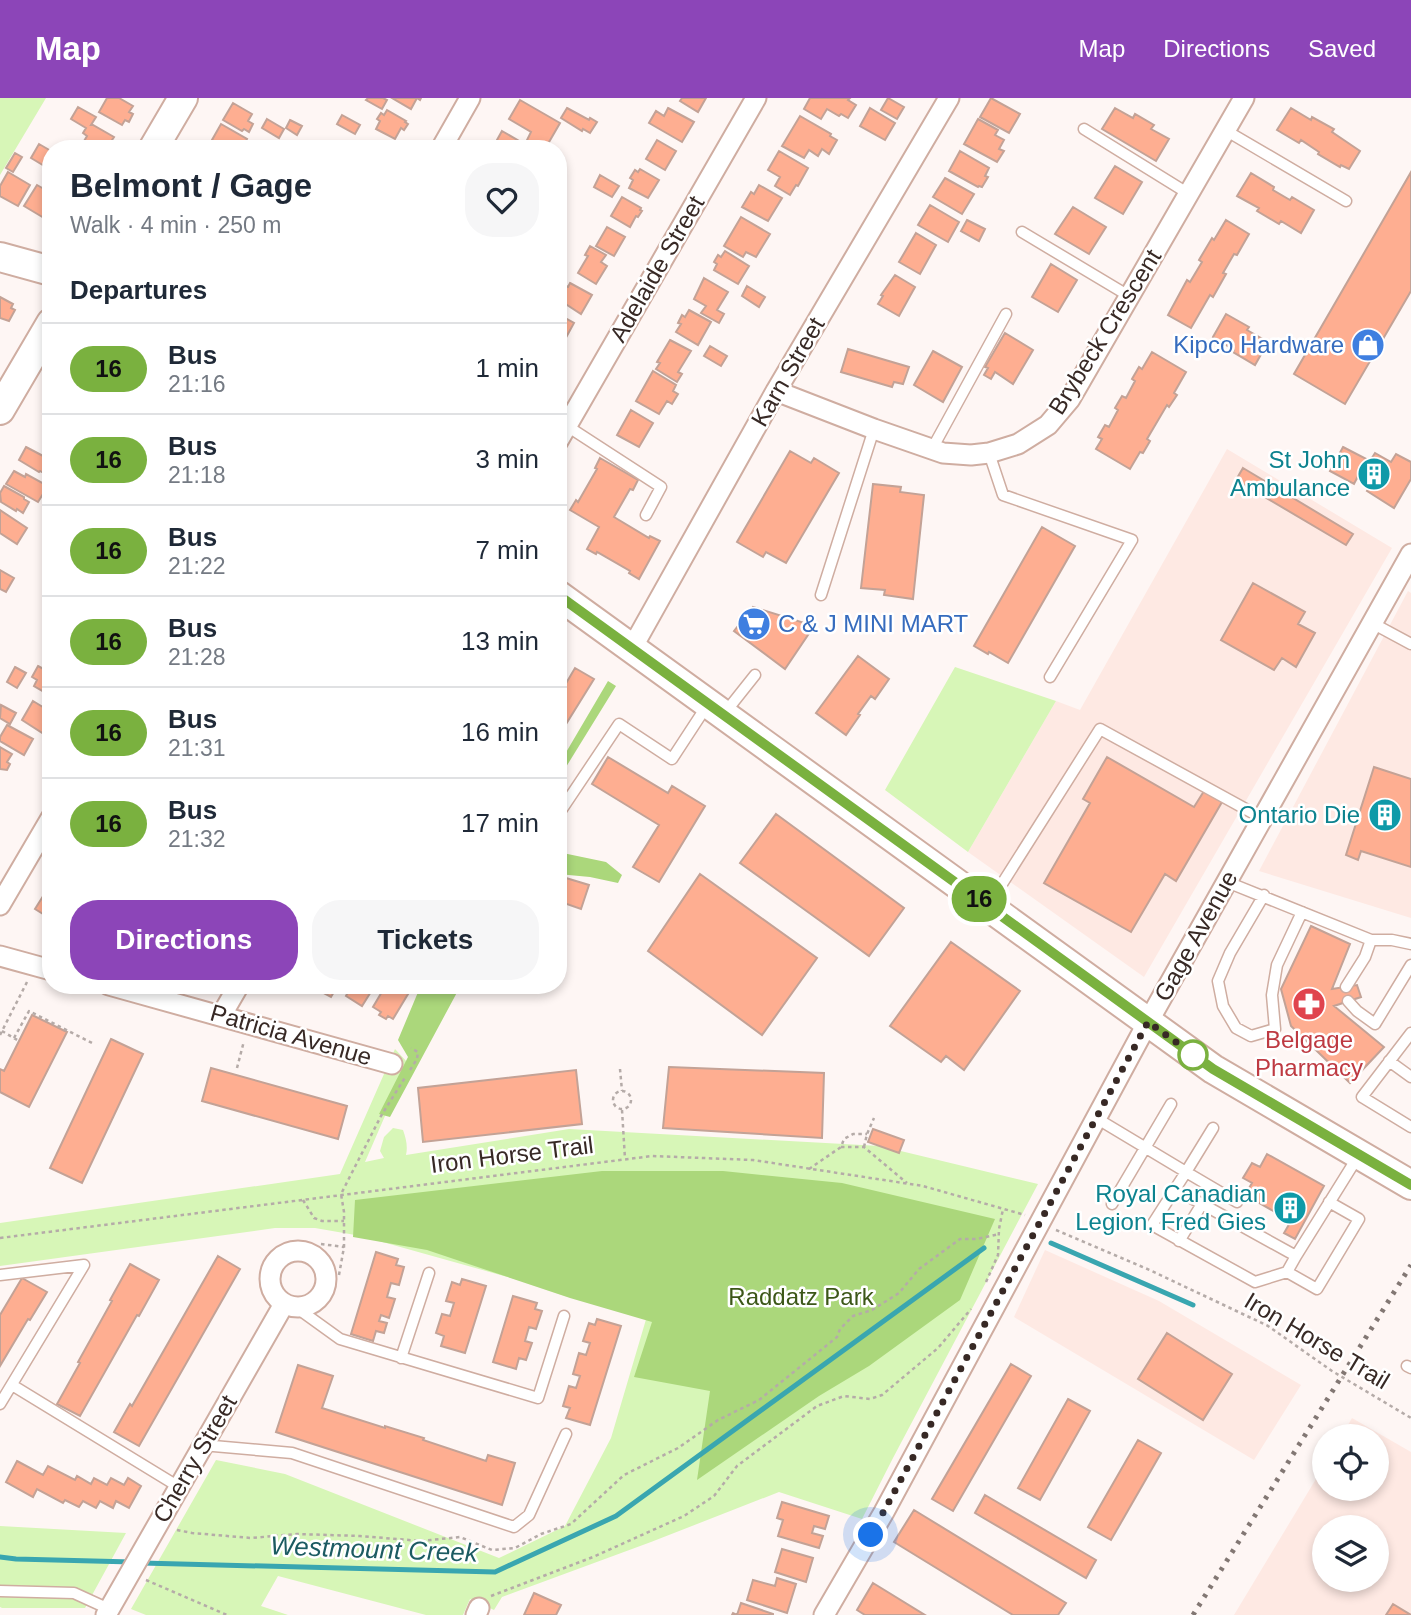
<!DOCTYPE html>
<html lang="en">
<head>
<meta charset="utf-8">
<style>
  :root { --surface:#fff; --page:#f6f6f7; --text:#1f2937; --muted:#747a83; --line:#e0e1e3; --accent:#8c45b8 }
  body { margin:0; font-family:Helvetica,sans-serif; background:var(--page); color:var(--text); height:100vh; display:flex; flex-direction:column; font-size:26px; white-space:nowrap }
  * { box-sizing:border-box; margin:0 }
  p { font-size:23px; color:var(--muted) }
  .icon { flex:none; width:38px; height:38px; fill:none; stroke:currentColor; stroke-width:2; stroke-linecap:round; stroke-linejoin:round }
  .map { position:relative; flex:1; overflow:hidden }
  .sheet { position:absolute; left:42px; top:42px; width:525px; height:854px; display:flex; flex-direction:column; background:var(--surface); border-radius:28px; box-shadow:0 4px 10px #0003 }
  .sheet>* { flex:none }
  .badge { padding:0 14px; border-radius:23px; font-size:24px; line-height:46px }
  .fabs { position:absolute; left:1312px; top:1326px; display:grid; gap:14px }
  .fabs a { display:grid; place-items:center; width:77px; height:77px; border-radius:50%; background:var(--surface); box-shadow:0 4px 10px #0003; font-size:35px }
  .you { position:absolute; width:35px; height:35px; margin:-18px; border:5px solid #fff; border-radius:50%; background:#1a73e8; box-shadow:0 0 0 10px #1a73e833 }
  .map>.badge { position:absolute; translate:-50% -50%; box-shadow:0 0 0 4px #fff }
  h2 { padding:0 28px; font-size:26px; line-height:63px }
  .round { display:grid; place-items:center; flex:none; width:74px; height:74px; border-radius:28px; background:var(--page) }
  .overview { display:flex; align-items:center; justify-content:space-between; height:119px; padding:0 28px }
  h1 { font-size:33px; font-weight:600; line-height:52px }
  .action { display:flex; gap:14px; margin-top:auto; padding:14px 28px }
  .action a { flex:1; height:80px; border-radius:28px; background:var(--accent); color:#fff; font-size:28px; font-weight:600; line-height:80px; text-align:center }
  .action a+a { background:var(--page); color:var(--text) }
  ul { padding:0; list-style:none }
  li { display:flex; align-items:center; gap:21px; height:91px; padding:0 28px; border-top:2px solid var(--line) }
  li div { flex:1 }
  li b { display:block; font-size:26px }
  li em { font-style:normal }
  li .badge { min-width:77px; font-weight:700; text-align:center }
  header { display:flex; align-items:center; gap:42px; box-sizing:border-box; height:98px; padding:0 35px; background:var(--accent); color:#fff }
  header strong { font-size:33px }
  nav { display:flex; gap:38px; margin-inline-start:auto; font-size:24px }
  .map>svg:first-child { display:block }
</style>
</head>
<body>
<header>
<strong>Map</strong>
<nav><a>Map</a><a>Directions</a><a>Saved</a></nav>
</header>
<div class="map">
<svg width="1411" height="1517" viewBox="0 0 1411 1517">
  <rect width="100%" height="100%" fill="#fef6f4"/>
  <path fill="#fee9e3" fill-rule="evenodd" d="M1227,351L1392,450L1144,879L968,754L1056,603L1080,612Z
    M1408,493L1411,495V820L1259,773Z
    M1045,1152L1159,1203L1301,1287L1254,1362L1014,1219Z
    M1352,1320L1411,1354V1517H1234L1325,1366V1391H1377V1339H1341ZM1325,1430H1377V1482H1325Z"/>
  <path fill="#d7f6b7" d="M0,0H46L0,77Z
    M955,569L1056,603L968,754L885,692Z
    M395,951L408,965L365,1064L384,1060L380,1053L384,1039L393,1030L403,1032C406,1040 408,1049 406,1057L569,1031L880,1048L1038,1086L893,1360L862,1421L779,1394L651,1444L502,1499L494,1512L470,1501L463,1517H426L278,1478L261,1508L288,1517H146L131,1511L216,1362L285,1376L499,1460L565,1428L611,1340L647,1218L361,1138L315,1130H275L0,1168V1125L340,1076Z
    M0,1428L126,1435L85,1510H2L0,1509Z"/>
  <path fill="#abd77b" d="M608,583L616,588L558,682V668Z
    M558,754L606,764L622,777L618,785L590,779L558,776Z
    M421,887H461L390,1019L379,1016L408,959L398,942Z
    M602,1073H723L842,1085L995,1121L960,1202L869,1268L819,1298L697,1382L710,1293L634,1279L652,1224L570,1200L427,1152L353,1139L355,1102Z"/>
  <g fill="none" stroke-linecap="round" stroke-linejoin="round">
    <path stroke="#39a6b0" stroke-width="5" d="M1051,1145L1193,1207
      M0,1459L16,1461L132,1464
      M142,1465L495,1474L616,1418L984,1150"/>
  </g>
  <path fill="#feae91" stroke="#c3a296" stroke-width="2" d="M107,0H119L133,8L129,14L133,16L129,24L125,22L122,27L99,14Z
    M368,0H383L387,2L382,11L366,2Z
    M392,0H421L420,2L417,0L411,11Z
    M682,0H706L698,14L680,3Z
    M810,0H850L848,2L856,7L848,20L841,16L839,18L827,11L821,21L804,11Z
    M888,0L904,9L897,21L881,12Z
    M991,0L1020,16L1009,35L980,19Z
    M520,2L560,25L545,51H542L527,42L531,34L509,21Z
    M233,5L252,16L248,23L253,26L249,34L244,31L242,33L223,22Z
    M78,9L96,19L91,27H93L114,39L110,45L114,47L111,51H92L83,45L87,38L83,35L86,30L71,21Z
    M567,10L589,22L590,20L597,24L590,35L583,31L582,33L561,20Z
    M668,10L694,24L682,44L649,25L656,13L664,18Z
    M870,10L895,25L885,42L860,28Z
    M1115,10L1133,20L1135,16L1154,27L1151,31L1169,41L1156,63L1102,31Z
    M1291,10L1311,22L1312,19L1334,31L1332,34L1360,53L1349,71L1341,67L1340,69L1318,56L1319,54L1301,42L1299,45L1277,32Z
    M387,12L406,23L405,24L408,26L404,32L401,30L395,41L376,31L380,23L377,21L381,15L384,17Z
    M342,17L360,27L355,36L337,26Z
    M800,18L831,36L830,38L837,42L829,56L822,51L818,58L809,52L804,60L782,48Z
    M267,21L284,31L279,40L262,30Z
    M978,21L998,32L995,37L1004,42L999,51L1004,53L997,64L964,46Z
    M290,22L302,28L297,37L286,30Z
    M221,26L247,41L242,51H227L212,42Z
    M502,33L521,44L525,47L523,51H492Z
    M657,42L676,53L665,72L646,61Z
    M39,46L51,53V62L46,69L31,60Z
    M779,53L808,70L798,88L796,87L790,97L775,88L780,79L768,72Z
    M960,53L989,70L985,78L988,79L982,89L979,88L978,89L949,73Z
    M15,55L22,59L13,74L6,70Z
    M1115,68L1142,84L1123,116L1095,100Z
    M640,71L659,82L648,100L629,90L633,82L630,80L635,72L638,74Z
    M8,74L30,87L18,108L0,98V88Z
    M1411,74V193L1345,306L1294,276Z
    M1251,75L1274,89L1273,92L1290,102L1292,99L1314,112L1301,135L1281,123L1279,126L1257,113L1259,110L1237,98Z
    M600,77L619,88L612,99L594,89Z
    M945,80L974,96L962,116L933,99Z
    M37,87L51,95V109L44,120L24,108Z
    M759,87L782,100L768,123L742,109L751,94L754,96Z
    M622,99L641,110L640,112L642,113L638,119L636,118L630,129L611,118Z
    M930,107L959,124L948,144L918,127Z
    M1073,109L1106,129L1089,156L1055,136Z
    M741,119L770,136L756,159L746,154L743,159L724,148Z
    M967,122L985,131L979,143L961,133Z
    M1226,122L1249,136L1237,157L1234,156L1223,175L1226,176L1213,199L1210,197L1191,230L1168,217L1187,182L1190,184L1202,164L1199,162L1212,140L1214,142Z
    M607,129L625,139L614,158L596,148Z
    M916,135L936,147L920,176L899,164Z
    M590,148L606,157L601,164L607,168L596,186L578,175L588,158L585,157Z
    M725,153L749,168L738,186L714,172L717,166L714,164L718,157L721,159Z
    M1051,166L1077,182L1058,214L1032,199Z
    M895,177L915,189L899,218L878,206L883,198L881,197Z
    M704,180L728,194L717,212L724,216L719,225L701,215L706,208L694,201Z
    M570,185L592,197L581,216L558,201V195L563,187L568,189Z
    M747,188L765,199L759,209L742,198Z
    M0,199L13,206L11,210L15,212L9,223L0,220Z
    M689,212L711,224L698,247L676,234L681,226L678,225L682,217L685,219Z
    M558,216L574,225L563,245L558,242Z
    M1226,216L1249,229L1247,232L1268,244L1255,267L1233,254L1234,252L1213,239Z
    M1005,235L1033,252L1013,286L995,274L991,281L984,277L988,270L985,269Z
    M670,242L691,253L678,274L682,276L677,284L656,271L660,265L657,264Z
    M710,248L727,258L721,268L704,258Z
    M848,251L909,269L903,286L894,284L892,289L841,274Z
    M933,253L962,269L943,304L914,287Z
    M1152,254L1186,274L1174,295L1177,297L1169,309L1167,307L1147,341L1150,343L1143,355L1140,354L1130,371L1096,351L1102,341L1098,339L1105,327L1109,329L1118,312L1115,310L1122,298L1126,300L1135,283L1132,281L1139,269L1142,271Z
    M653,273L676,287L673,293L678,296L672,306L667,303L659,316L636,303Z
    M631,312L653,325L639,349L617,337Z
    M26,349L47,360L46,362L51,364V371L47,377L40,373L39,374L19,362Z
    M1343,349L1370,363L1375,355L1391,364L1396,356L1411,364V381L1394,410L1367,393L1370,388L1357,380L1354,386L1330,373Z
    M790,353L811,365L814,360L839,375L786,465L766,454L763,459L737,444Z
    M600,360L638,382L633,392L630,391L614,419L649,440L650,438L660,443L639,481L629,475L630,473L597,454L596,456L587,451L599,429L570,412L576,402L578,404L597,371L595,370Z
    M1243,370L1353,436L1346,447L1236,382Z
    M14,373L25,379L26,376L48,388L38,404L6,386Z
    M873,386L901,389L900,394L924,397L913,501L884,497L885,492L861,490Z
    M4,388L24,399V401L29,404L23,415L17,411L16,413L1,404L0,395Z
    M0,412L27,430L17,446L0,435Z
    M1042,429L1075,448L1008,565L989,554L988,556L974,548Z
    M0,472L14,480L6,494L0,491Z
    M1253,485L1305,514L1298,526L1315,535L1296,569L1282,560L1274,572L1221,542Z
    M753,509L814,528L785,571L734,533Z
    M858,558L889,581L875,601L871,598L858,616L860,617L846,637L816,615Z
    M38,568L51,575V598L34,588L37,582L32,579Z
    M15,569L26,575L17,590L7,584Z
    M575,570L594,581L558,639V599Z
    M33,603L51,614V625L44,636L22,622Z
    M1,607L16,615L10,626L0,620Z
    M7,627L33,641L24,657L0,643V639Z
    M0,649L12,656L7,664L10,666L7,672L0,671Z
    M608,659L668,695L672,688L705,708L659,784L633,769L659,727L592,686Z
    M1107,659L1194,709L1204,693L1222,704L1176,783L1165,776L1131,834L1044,785L1090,705L1083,701Z
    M1374,669L1411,681V769L1361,753L1358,762L1346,757Z
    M776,716L904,810L869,858L740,765Z
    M700,776L817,860L762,937L648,853Z
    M566,780L589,787L581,811L558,803Z
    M45,795L51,798V818L49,817L48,819L35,811Z
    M1311,828L1350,846L1332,891L1357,887L1361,899L1334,908L1384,949L1350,985L1291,928L1281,891Z
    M951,844L1020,893L964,972L946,958L941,964L890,928Z
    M315,887H338L331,899L318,892L319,890Z
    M352,887H370L374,889L362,908L346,898Z
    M386,887H393L408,896L393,921L388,918L386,921L379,917L381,914L373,909Z
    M32,917L67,934L29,1009L0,994V971L4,973Z
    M111,941L143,956L82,1085L50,1070Z
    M669,969L824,975L822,1040L663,1030Z
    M211,970L347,1008L338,1041L202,1003Z
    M576,972L582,1026L423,1044L418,990Z
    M873,1031L904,1042L899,1055L868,1044Z
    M1267,1056L1324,1088L1295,1141L1284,1135L1291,1123L1245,1097L1252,1085L1243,1080L1252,1065L1260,1069Z
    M376,1154L398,1161L396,1167L404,1169L399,1187L391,1185L387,1199L395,1201L389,1220L381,1217L379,1223L387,1225L384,1235L376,1233L373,1243L351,1236Z
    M218,1158L240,1171L139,1348L114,1334L130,1306L132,1308Z
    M130,1166L159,1182L139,1218L137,1217L80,1318L57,1306L80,1265L78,1264L112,1203L110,1202Z
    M22,1180L47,1194L30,1222L28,1221L0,1268V1217Z
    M462,1181L486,1188L465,1255L441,1248L444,1238L436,1235L442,1216L450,1218L454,1205L446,1203L452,1184L460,1187Z
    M513,1198L537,1205L535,1211L542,1213L536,1231L529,1229L525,1243L532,1245L526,1262L519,1260L516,1271L493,1264Z
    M597,1221L621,1228L590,1327L566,1320L570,1310L563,1308L569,1288L576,1290L580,1278L573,1276L579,1255L586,1257L590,1245L583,1243L589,1225L595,1227Z
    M1167,1235L1232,1276L1203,1322L1138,1281Z
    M1011,1266L1031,1278L953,1413L932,1401Z
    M298,1267L333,1278L322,1310L385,1330V1328L424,1340L423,1342L486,1363L488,1357L515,1365L502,1407L276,1334Z
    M1068,1301L1090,1313L1040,1402L1018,1390Z
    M1138,1342L1161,1355L1111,1442L1088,1429Z
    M17,1363L43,1377L48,1368L75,1382L77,1378L91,1386L94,1380L107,1387L111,1380L124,1387L128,1380L141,1388L129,1410L116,1403L113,1410L100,1403L96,1410L83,1403L79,1409L65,1402L63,1405L37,1391L33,1399L6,1384Z
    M985,1397L1096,1462L1086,1480L975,1415Z
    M782,1404L829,1418L825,1431L814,1428L812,1435L823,1438L819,1450L778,1438L783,1422L777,1420Z
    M914,1412L1066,1505L1058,1517H1013L894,1444Z
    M782,1451L813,1460L806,1484L775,1474Z
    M777,1480L796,1486L787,1515L747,1502L753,1482L775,1488Z
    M873,1485L925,1517H865L857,1512Z
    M534,1495L561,1507L556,1517H524Z
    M741,1505L773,1516V1517H732L733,1515L737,1517Z
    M1393,1506L1411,1517H1386Z"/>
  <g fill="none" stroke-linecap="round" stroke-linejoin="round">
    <defs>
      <path id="lane" d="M1084,31L1189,96
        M1225,32L1346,103
        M1022,134L1129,198
        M567,328L661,389L646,417
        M932,351L1006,216
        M989,355L1003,397L1132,442L1050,579
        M821,497L874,331
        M1372,525L1411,546
        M724,616L755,577
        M558,717L619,626L672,661L706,609
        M1227,784L1371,842H1392L1411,846
        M1264,797L1230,855L1218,883L1223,908L1236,930L1251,938L1275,931L1272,897L1277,867L1302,814
        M988,808L1100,631L1262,720
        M1346,889L1365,859L1371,842
        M1348,903L1357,913L1375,926L1411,867
        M1411,935L1362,999L1411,1029
        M1389,963L1411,979
        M1096,1020L1186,1074L1152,1127L1255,1184L1287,1174L1296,1158L1357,1060
        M1213,1030L1186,1074L1237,1104
        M1175,1091L1296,1158
        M1112,1106L1171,1006
        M1179,1143L1202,1106
        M1287,1174L1317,1191L1359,1121L1329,1104
        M0,1177L84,1167
        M297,1210L340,1241L538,1300L564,1218
        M401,1260L429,1175
        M1407,1268L1411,1270
        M12,1287L179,1389
        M0,1306L84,1167
        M202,1347L292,1355L514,1429L529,1417L566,1336
        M0,1493L74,1495L109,1511"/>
      <path id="street" d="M441,51L470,0
        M776,293L874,331L943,355L971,357L989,355L1018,346L1048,327L1070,301L1244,0
        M558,343L756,0
        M632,550L776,293L949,0
        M0,807L51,720
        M0,858L51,872
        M109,887L392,966
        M221,918L239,887
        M270 1181a28 28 0 1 1 56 0a28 28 0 1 1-56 0Z
        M106,1517L284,1206
        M476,1517L479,1510
        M824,1517L884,1414L1148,924L1411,456"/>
      <path id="secondary" d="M153,51L183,0
        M0,159L51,173
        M0,312L51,225
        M558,497L1213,971L1411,1087"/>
    </defs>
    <use href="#lane" stroke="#cfada1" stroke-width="13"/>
    <use href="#street" stroke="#cfada1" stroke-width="23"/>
    <use href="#secondary" stroke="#cfada1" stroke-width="32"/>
    <path stroke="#b5aba8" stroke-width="2.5" stroke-dasharray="3.5 3.5" stroke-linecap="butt" d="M44,145L51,138
      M2,933L19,943
      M0,937L27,884
      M14,940L29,913L92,945
      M237,970L244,943
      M620,971L622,993
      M410,972L417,961L418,954L411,950
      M613 1002a9 9 0 1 1 18 0a9 9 0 1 1-18 0Z
      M622,1012L625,1061
      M841,1049H864L907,1085
      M864,1049L867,1036L874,1020
      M809,1071L841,1049L844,1041L853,1036H867
      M303,1102L314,1120L322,1123H344
      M1056,1132L1152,1173L1268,1228L1332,1273L1411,1320
      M0,1140L652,1058L753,1062L923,1088L1025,1117
      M321,1146L344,1149
      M339,1177L344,1149V1114L341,1096L381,1018L406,978
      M986,1184L998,1157L999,1131L1003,1111
      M177,1432L192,1435L251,1440L297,1436L360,1438L421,1443L460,1439L492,1452L515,1450L541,1436L571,1426L624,1377L678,1350L718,1322L759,1302L837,1239L840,1231L853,1218L872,1212L899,1195L919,1171L960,1141H977L999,1136
      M146,1482L227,1517
      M491,1498L593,1459L684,1418L714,1398L737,1368L817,1308L844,1298L870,1301L882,1297L938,1250L971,1211"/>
    <use href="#lane" stroke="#fff" stroke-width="10"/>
    <use href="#street" stroke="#fff" stroke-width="19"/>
    <use href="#secondary" stroke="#fff" stroke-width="28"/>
    <path stroke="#827773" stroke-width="5" stroke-dasharray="3.5 7" stroke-linecap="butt" d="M1193,1517L1411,1167"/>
  </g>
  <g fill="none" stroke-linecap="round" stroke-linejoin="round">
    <defs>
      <path id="line" d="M558,497L1213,971L1411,1087"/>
    </defs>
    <use href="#line" stroke="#fff" stroke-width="16"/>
    <use href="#line" stroke="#7ab13f" stroke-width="10"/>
    <path stroke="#372925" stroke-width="7" stroke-dasharray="0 12.6" d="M871,1437L1148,924L1197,959L1193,957"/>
  </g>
  <defs>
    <symbol id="shop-disc" viewBox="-11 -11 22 22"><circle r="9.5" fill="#3f7fe0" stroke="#fff"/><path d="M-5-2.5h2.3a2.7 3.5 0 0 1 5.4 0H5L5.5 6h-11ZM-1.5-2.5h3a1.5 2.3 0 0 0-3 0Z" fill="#fff"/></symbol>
    <symbol id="building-disc" viewBox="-11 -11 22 22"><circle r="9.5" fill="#0f9aa8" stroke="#fff"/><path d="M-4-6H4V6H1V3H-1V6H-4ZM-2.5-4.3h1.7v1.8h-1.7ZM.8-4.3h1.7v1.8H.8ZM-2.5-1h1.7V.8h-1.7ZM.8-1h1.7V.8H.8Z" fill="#fff"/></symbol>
    <symbol id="supermarket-disc" viewBox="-11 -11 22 22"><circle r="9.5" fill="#3f7fe0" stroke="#fff"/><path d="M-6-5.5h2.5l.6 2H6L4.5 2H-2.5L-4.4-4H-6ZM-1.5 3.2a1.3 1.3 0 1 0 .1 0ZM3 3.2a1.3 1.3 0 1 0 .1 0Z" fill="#fff"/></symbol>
    <symbol id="pharmacy-disc" viewBox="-11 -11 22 22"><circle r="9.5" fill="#e0444e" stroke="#fff"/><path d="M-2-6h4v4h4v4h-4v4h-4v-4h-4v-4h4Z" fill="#fff"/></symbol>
  </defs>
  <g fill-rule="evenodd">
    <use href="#shop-disc" x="1349" y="228" width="38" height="38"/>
    <use href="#building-disc" x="1355" y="357" width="38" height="38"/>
    <use href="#supermarket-disc" x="735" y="507" width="38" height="38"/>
    <use href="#building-disc" x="1366" y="698" width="38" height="38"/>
    <use href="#pharmacy-disc" x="1290" y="887" width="38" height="38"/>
    <use href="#building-disc" x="1271" y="1091" width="38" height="38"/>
  </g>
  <circle fill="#fff" stroke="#7ab13f" stroke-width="3.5" cx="1193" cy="957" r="14"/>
  <g text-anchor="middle" stroke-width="5" stroke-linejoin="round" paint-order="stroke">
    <g font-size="24" fill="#372925" stroke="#fff">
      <text transform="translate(657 171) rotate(-60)" y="8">Adelaide Street</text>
      <text transform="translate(1105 234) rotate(-58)" y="8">Brybeck Crescent</text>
      <text transform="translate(788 274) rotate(-60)" y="8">Karn Street</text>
      <text transform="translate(1196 838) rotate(-61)" y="8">Gage Avenue</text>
      <text transform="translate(291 937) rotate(16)" y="8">Patricia Avenue</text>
      <text transform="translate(512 1057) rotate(-7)" y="8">Iron Horse Trail</text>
      <text transform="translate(1317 1243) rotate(31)" y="8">Iron Horse Trail</text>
      <text transform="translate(195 1361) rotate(-60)" y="8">Cherry Street</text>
    </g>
    <g font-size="24" fill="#366cbe" stroke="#fff" text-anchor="end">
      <text x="1344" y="255">Kipco Hardware</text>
      <text x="778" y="534" text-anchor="start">C &amp; J MINI MART</text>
    </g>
    <g font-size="24" fill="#0d838f" stroke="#fff" text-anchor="end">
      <text x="1350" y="370">St John<tspan x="1350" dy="28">Ambulance</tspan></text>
      <text x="1360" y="725">Ontario Die</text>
      <text x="1266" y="1104">Royal Canadian<tspan x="1266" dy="28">Legion, Fred Gies</tspan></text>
    </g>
    <g font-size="24" fill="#be3a42" stroke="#fff">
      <text x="1309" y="950">Belgage<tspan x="1309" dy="28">Pharmacy</tspan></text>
    </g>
    <g font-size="24" fill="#3c5718" stroke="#fff">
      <text x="801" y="1207">Raddatz Park</text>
    </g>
    <g font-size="26" font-style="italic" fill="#1c5b62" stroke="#fff">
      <text transform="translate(374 1451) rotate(2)" y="9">Westmount Creek</text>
    </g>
  </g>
</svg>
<div class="fabs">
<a><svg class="icon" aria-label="locate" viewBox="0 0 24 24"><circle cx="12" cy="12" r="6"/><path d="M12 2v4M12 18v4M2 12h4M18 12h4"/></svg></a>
<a><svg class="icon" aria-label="layers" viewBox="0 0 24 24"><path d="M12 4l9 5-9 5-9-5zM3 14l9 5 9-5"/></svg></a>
</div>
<div class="you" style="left:871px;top:1437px"></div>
<b class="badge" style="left:979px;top:801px;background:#7ab13f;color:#111">16</b>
<section class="sheet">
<div class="overview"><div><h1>Belmont / Gage</h1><p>Walk · 4 min · 250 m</p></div><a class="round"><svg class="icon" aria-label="heart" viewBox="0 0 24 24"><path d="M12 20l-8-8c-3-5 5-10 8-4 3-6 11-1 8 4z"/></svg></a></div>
<h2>Departures</h2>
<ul>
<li><span class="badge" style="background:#7ab13f;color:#111">16</span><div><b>Bus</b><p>21:16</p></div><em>1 min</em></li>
<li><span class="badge" style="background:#7ab13f;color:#111">16</span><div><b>Bus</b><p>21:18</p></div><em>3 min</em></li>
<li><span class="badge" style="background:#7ab13f;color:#111">16</span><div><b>Bus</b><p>21:22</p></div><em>7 min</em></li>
<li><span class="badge" style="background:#7ab13f;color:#111">16</span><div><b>Bus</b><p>21:28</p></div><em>13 min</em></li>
<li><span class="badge" style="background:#7ab13f;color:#111">16</span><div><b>Bus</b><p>21:31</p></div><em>16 min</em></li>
<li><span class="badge" style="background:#7ab13f;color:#111">16</span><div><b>Bus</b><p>21:32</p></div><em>17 min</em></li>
</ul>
<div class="action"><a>Directions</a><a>Tickets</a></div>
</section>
</div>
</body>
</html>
